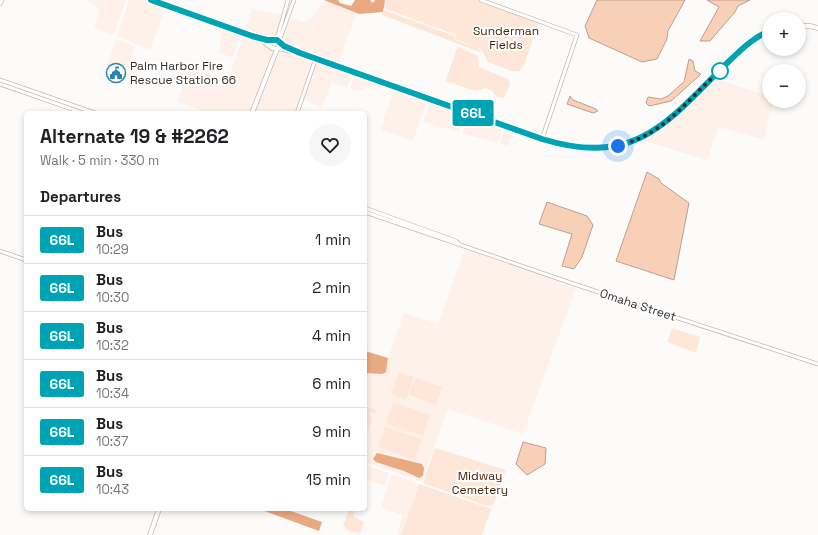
<!DOCTYPE html>
<html lang="en">
<head>
<meta charset="utf-8">
<style>
  :root { --surface:#fff; --page:#f6f6f6; --text:#202124; --muted:#757577; --line:#e0e0e0 }
  body { margin:0; font-family:"Space Grotesk",sans-serif; background:var(--page); color:var(--text); height:100vh; display:flex; flex-direction:column; font-size:15px; white-space:nowrap }
  * { box-sizing:border-box; margin:0 }
  p { font-size:13px; color:var(--muted) }
  .icon { flex:none; width:22px; height:22px; fill:none; stroke:currentColor; stroke-width:2; stroke-linecap:round; stroke-linejoin:round }
  .map { position:relative; flex:1; overflow:hidden }
  .side { position:absolute; left:24px; top:111px; width:343px; height:400px; display:flex; flex-direction:column; background:var(--surface); border-radius:6px; box-shadow:0 2px 6px #0003 }
  .side>* { flex:none }
  .badge { padding:0 8px; border-radius:3px; font-size:14px; line-height:26px }
  .buttons { position:absolute; left:762px; top:12px; display:grid; gap:8px }
  .buttons a { display:grid; place-items:center; width:44px; height:44px; border-radius:50%; background:var(--surface); box-shadow:0 2px 6px #0003; font-size:20px }
  .you { position:absolute; width:20px; height:20px; margin:-10px; border:3px solid #fff; border-radius:50%; background:#1a73e8; box-shadow:0 0 0 6px #1a73e833 }
  .map>.badge { position:absolute; translate:-50% -50%; box-shadow:0 0 0 2px #fff }
  h2 { padding:0 16px; font-size:15px; line-height:36px }
  .round { display:grid; place-items:center; flex:none; width:42px; height:42px; border-radius:21px; background:var(--page) }
  .head { display:flex; align-items:center; justify-content:space-between; height:68px; padding:0 16px }
  h1 { font-size:19px; font-weight:800; line-height:30px }
  ul { padding:0; list-style:none }
  li { display:flex; align-items:center; gap:12px; height:48px; padding:0 16px; border-top:1px solid var(--line) }
  li div { flex:1 }
  li b { display:block; font-size:15px }
  li em { font-style:normal }
  li .badge { min-width:44px; font-weight:700; text-align:center }
  .map>svg:first-child { display:block }
</style>
</head>
<body>
<div class="map">
<svg width="818" height="535" viewBox="0 0 818 535">
  <rect width="100%" height="100%" fill="#fdfbf9"/>
  <path fill="#fef1ea" d="M87,0H126L114,35L94,28L100,9Z
    M129,0H147L166,7L150,50L117,36Z
    M324,0L356,13L338,65L300,51L281,41L289,17L304,22L311,18Z
    M252,9L282,15L275,37L267,39L245,32Z
    M206,21L241,34L232,58L219,52L222,29L205,23Z
    M244,36L314,61L296,113H208L177,102L190,68L227,81Z
    M116,39L135,46L124,84L103,76Z
    M317,60L353,73L347,88L332,82L322,108L303,99L313,76L312,75Z
    M356,74L387,85L368,86L358,92L350,89Z
    M714,78L769,96V101H775L768,120L764,140L719,127L707,160L641,140L671,123Z
    M394,87L428,99L413,141L381,130Z
    M431,100L466,112L459,132L423,122L416,142Z
    M469,113L503,126L497,143L462,133Z
    M506,127L515,130L508,146L500,144Z
    M465,249L576,288L523,434L448,409L422,482L365,462V350L388,358L404,313L438,324Z
    M365,465L389,473L385,486L365,479Z
    M392,474L419,484L401,535H397L402,515L381,507Z"/>
  <path fill="#fee7d8" d="M386,0H478L539,22L525,63L520,71H511L488,62L482,50L455,39L456,35L383,8Z
    M384,10L455,36V40L477,48L482,53L382,15Z
    M459,47L478,56L479,67L508,79L510,84L504,98L497,97L491,90L485,88L477,91L447,82L446,80L457,48Z
    M672,328L700,337L696,353L667,342Z
    M399,372L414,377L406,400L391,394Z
    M416,378L442,387L436,405L409,395Z
    M393,402L430,415L423,436L386,423Z
    M365,406L376,410L375,413L369,411L371,422L365,434L367,420Z
    M385,427L422,439L415,460L378,447Z
    M435,448L506,470L493,505L488,506L423,483Z
    M419,484L491,509L482,535H401Z
    M349,509L355,512L353,516L364,522L360,534L345,529L346,528L343,526Z"/>
  <path fill="#e9aa82" d="M324,0H338L340,3L351,6L355,0H370L373,3L375,0H385L383,12L359,14Z
    M365,351L388,358L386,372L382,374L365,373Z
    M377,453L422,464L424,468L423,476L419,478L404,471L376,462L373,459Z
    M259,509H285L322,522L319,531Z"/>
  <path fill="#f8d0b8" stroke="#bd9f8e" d="M597,0H685L668,31L667,39L657,59L642,62L589,38L585,26Z
    M707,0H750L738,6L735,12L710,41H700L719,7Z
    M689,59L693,61L695,71L701,74L699,76L671,101L649,106L646,103L648,97L661,99L668,96L679,86L684,82Z
    M570,96L573,100L596,109L598,111L593,113L567,104Z
    M647,172L659,179L661,183L689,203L674,280L616,261Z
    M547,202L587,216L593,225L582,257L574,269L562,266L572,234L539,224Z
    M523,442L546,448L545,464L527,475L516,464Z"/>
  <g fill="none" stroke-linecap="round" stroke-linejoin="round">
    <defs>
      <path id="minor" d="M481,0L577,35L542,139
        M0,4L2,0
        M274,39L278,35L288,0
        M279,41L294,0
        M0,80L95,113
        M0,84L83,113
        M297,113L316,58
        M365,208L456,241L459,244
        M365,212L571,283L818,364
        M0,251L26,260"/>
      <path id="major" d="M151,0L252,36L267,40H277L284,45L300,53L542,139C633,166 662,129 721,69C735,55 750,39 769,31
        M799,26H810L818,28
        M263,41L272,48L277,49
        M278,48L292,51
        M252,113L277,49
        M150,535L159,509"/>
    </defs>
    <use href="#minor" stroke="#c5b8b1" stroke-width="4.5"/>
    <use href="#major" stroke="#c5b8b1" stroke-width="5.5"/>
    <use href="#minor" stroke="#fff" stroke-width="3"/>
    <use href="#major" stroke="#fff" stroke-width="4"/>
  </g>
  <g fill="none" stroke-linecap="round" stroke-linejoin="round">
    <defs>
      <path id="line" d="M151,0L252,36L267,40H277L284,46L300,53L542,139C631,166 663,128 721,69C736,55 750,39 769,31"/>
    </defs>
    <use href="#line" stroke="#fff" stroke-width="9"/>
    <use href="#line" stroke="#00a3b4" stroke-width="6"/>
    <path stroke="#332e2b" stroke-width="4" stroke-dasharray="0 7.2" d="M618,146C667,133 684,102 720,71"/>
  </g>
  <defs>
    <symbol id="civic-ring" viewBox="-11 -11 22 22"><circle r="9.5" fill="#fff" stroke="#2685b1" stroke-width="1.5"/><path d="M-.6-6.5H3V-4.5H.6V-3L4-1V1h2V6H-6V1h2V-1L-.6-3ZM-1.2 2.5V6h2.4V2.5Z" fill="#2685b1"/></symbol>
  </defs>
  <g fill-rule="evenodd">
    <use href="#civic-ring" x="105" y="62" width="22" height="22"/>
  </g>
  <circle fill="#fff" stroke="#00a3b4" stroke-width="2" cx="720" cy="71" r="8"/>
  <g text-anchor="middle" stroke-width="4" stroke-linejoin="round" paint-order="stroke">
    <g font-size="12" fill="#451e00" stroke="#fff">
      <text x="506" y="35">Sunderman<tspan x="506" dy="14">Fields</tspan></text>
      <text x="480" y="480">Midway<tspan x="480" dy="14">Cemetery</tspan></text>
    </g>
    <g font-size="12" fill="#332e2b" stroke="#fff" text-anchor="start">
      <text x="130" y="70">Palm Harbor Fire<tspan x="130" dy="14">Rescue Station 66</tspan></text>
    </g>
    <g font-size="12" fill="#332e2b" stroke="#fff">
      <text transform="translate(638 305) rotate(18)" y="4">Omaha Street</text>
    </g>
  </g>
</svg>
<div class="buttons">
<a>+</a>
<a>−</a>
</div>
<div class="you" style="left:618px;top:146px"></div>
<b class="badge" style="left:473px;top:113px;background:#00a3b4;color:#fff">66L</b>
<section class="side">
<div class="head"><div><h1>Alternate 19 &amp; #2262</h1><p>Walk · 5 min · 330 m</p></div><a class="round"><svg class="icon" aria-label="heart" viewBox="0 0 24 24"><path d="M12 20l-8-8c-3-5 5-10 8-4 3-6 11-1 8 4z"/></svg></a></div>
<h2>Departures</h2>
<ul>
<li><span class="badge" style="background:#00a3b4;color:#fff">66L</span><div><b>Bus</b><p>10:29</p></div><em>1 min</em></li>
<li><span class="badge" style="background:#00a3b4;color:#fff">66L</span><div><b>Bus</b><p>10:30</p></div><em>2 min</em></li>
<li><span class="badge" style="background:#00a3b4;color:#fff">66L</span><div><b>Bus</b><p>10:32</p></div><em>4 min</em></li>
<li><span class="badge" style="background:#00a3b4;color:#fff">66L</span><div><b>Bus</b><p>10:34</p></div><em>6 min</em></li>
<li><span class="badge" style="background:#00a3b4;color:#fff">66L</span><div><b>Bus</b><p>10:37</p></div><em>9 min</em></li>
<li><span class="badge" style="background:#00a3b4;color:#fff">66L</span><div><b>Bus</b><p>10:43</p></div><em>15 min</em></li>
</ul>
</section>
</div>
</body>
</html>
